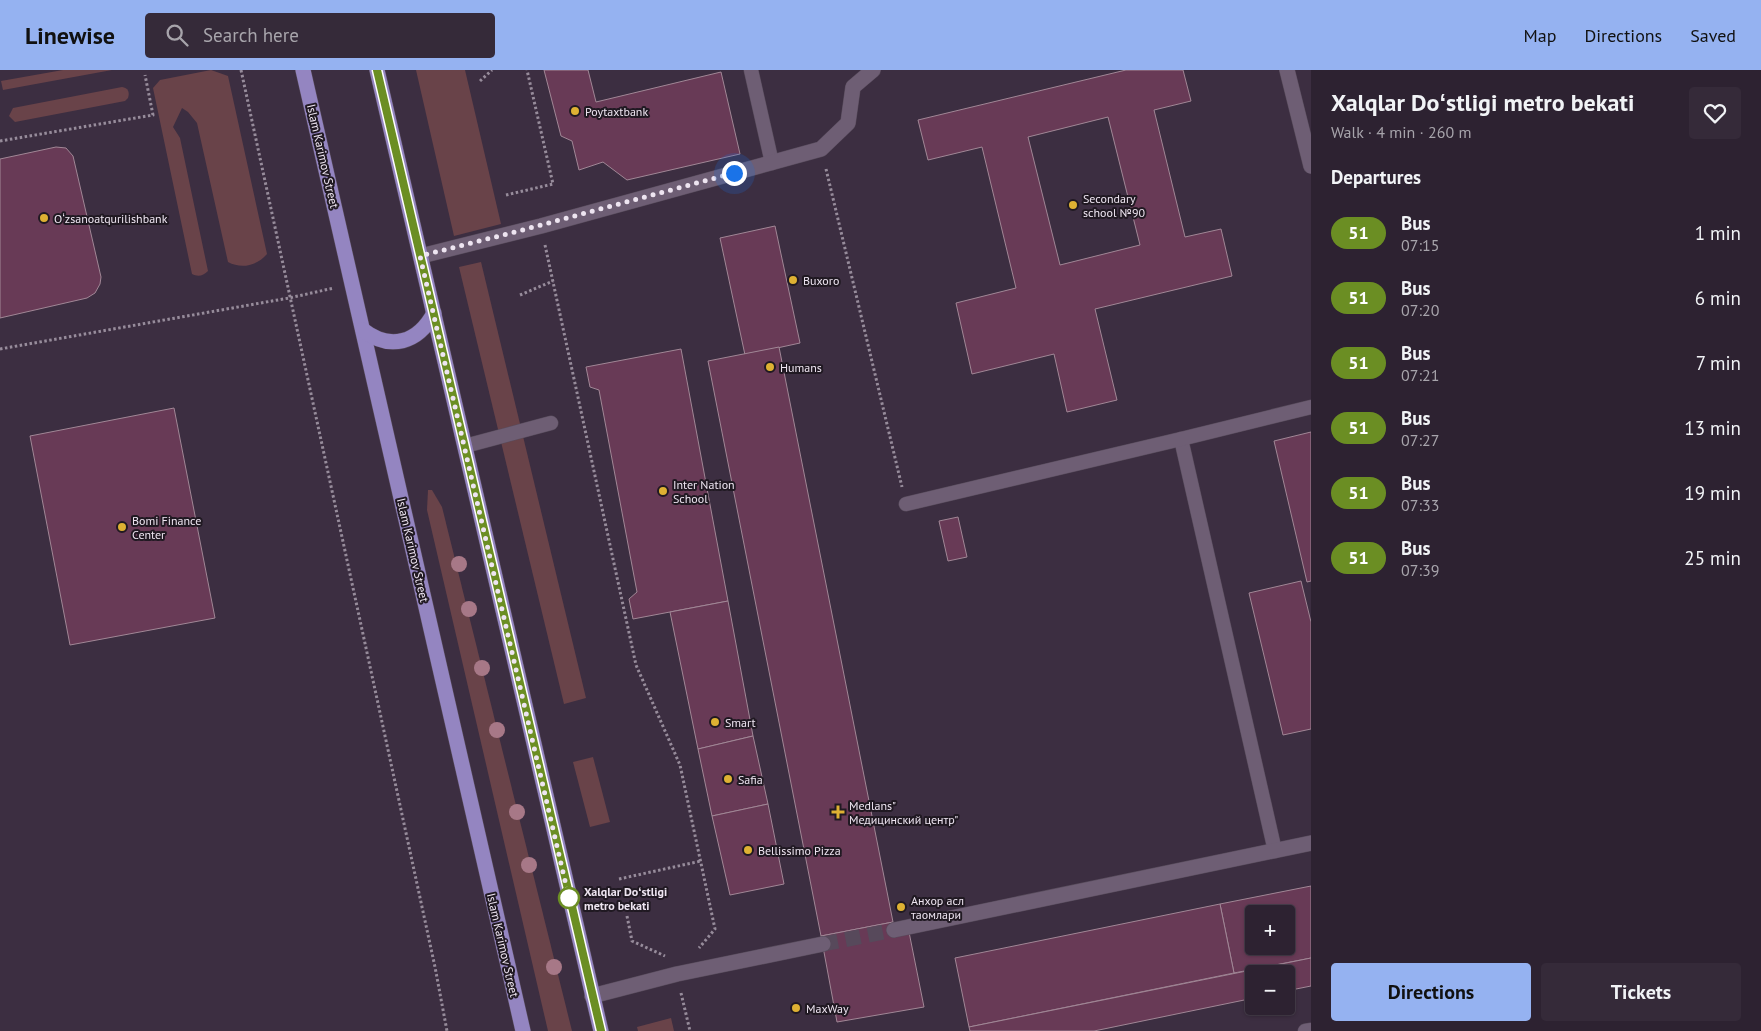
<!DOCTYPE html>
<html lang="en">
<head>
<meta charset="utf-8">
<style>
	body { margin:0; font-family:"PT Sans",sans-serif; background:#352a39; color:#f1f3f6; height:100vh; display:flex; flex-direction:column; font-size:19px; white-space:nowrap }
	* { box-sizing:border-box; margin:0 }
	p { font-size:16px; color:#a7a4ab }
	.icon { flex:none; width:28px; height:28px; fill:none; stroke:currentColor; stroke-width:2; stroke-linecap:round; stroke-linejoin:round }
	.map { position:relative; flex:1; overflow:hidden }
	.sheet { display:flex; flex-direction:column; background:#2d2231; width:450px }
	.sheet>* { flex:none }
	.badge { padding:0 10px; border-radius:16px; font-size:18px; line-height:32px }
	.buttons { position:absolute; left:1245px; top:835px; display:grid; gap:10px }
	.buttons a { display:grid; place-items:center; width:50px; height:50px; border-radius:5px; background:#2d2231; box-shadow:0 1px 4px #0004,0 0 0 1px #483f4d; font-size:25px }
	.you { position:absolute; width:25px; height:25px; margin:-12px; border:4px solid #fff; border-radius:50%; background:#1a73e8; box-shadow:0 0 0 8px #1a73e833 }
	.map>.badge { position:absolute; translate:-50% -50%; box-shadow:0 0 0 2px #fff }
	h2 { padding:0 20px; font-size:19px; line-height:45px }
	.round { display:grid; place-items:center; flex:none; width:52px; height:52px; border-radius:5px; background:#352a39 }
	.overview { display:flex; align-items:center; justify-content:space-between; height:85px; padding:0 20px }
	h1 { font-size:24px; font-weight:700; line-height:38px }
	.primary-button { display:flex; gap:10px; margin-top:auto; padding:10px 20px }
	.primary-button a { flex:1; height:58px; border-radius:5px; background:#95b2f1; color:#111; font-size:20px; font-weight:700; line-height:58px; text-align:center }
	.primary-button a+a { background:#352a39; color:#f1f3f6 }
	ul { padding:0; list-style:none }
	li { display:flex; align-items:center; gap:15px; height:65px; padding:0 20px }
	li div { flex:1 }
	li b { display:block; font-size:19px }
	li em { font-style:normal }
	li .badge { min-width:55px; font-weight:700; text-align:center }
	header { display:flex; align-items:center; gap:30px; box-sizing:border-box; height:70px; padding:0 25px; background:#95b2f1; color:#111 }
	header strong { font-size:24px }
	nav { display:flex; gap:28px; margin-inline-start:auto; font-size:18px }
	.search { width:350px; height:45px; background:#352a39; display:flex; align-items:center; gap:12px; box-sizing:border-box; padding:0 18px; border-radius:5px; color:#a7a4ab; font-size:19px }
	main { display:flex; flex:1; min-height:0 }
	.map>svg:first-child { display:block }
	.green { fill:#694349 }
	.building { fill:#683a56; stroke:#a18796; fill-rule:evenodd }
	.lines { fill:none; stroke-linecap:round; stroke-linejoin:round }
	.street-tunnel { stroke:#57495b; stroke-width:15; stroke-dasharray:15 8; stroke-linecap:butt }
	.lane-casing { stroke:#584c5c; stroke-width:15 }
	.street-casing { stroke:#584c5c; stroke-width:16 }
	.primary-casing { stroke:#584c5c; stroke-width:16 }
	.path { stroke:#978c9b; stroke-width:3; stroke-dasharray:2.5 2.5; stroke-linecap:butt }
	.lane { stroke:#6e5e74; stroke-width:14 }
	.street { stroke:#6e5e74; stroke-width:15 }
	.primary { stroke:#9485c1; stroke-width:15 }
	.tree { fill:#a77887 }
	.line-casing { stroke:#fff; stroke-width:11 }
	.line { stroke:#6b8e23; stroke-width:8 }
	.walk { stroke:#eee5f1; stroke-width:5; stroke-dasharray:0 9 }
	.poi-dot { fill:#deb133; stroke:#201922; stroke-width:2 }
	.stop-dot { fill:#fff; stroke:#6b8e23; stroke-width:2.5 }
	.labels { text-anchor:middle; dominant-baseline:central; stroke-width:4; stroke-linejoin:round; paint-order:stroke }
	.poi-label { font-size:12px; fill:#eee5f1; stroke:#201922; text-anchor:start }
	.street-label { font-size:12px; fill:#eee5f1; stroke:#201922 }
	.stop-label { font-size:12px; font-weight:bold; fill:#eee5f1; stroke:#201922; text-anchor:start }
</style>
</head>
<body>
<header>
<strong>Linewise</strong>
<div class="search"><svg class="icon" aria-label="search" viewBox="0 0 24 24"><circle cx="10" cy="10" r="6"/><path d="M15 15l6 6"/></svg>Search here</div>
<nav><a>Map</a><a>Directions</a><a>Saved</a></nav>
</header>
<main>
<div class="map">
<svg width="1311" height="961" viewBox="0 0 1311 961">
	<rect width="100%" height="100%" fill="#3c2e41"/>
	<g class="green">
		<path d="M 63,0 L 112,0 L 3,20 L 1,11 Z"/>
		<path d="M 211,0 L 228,6 L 267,184 C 257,196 241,199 228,192 L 197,53 L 188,42 L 182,38 L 173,57 L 180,68 L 208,201 C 203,206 198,207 192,204 L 153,18 L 160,10 Z"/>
		<path d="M 416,0 L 465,0 L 501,154 L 454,166 Z"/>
		<path d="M 122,17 C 128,18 130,22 128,28 L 125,31 L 15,52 L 9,46 L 13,38 Z"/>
		<path d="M 481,192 L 586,628 L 564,634 L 459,197 Z"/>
		<path d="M 428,420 L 432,420 L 442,437 L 572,961 L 548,961 L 427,440 Z"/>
		<path d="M 593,687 L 610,752 L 590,757 L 573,692 Z"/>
		<path d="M 671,948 L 674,961 L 638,961 L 637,957 Z"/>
	</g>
	<g class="building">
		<path d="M 544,0 L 588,0 L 596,32 L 721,2 L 740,84 L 627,110 L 603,92 L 579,100 L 572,71 L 561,66 Z"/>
		<path d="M 1126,0 L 1183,0 L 1191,31 L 1154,40 L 1185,167 L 1221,159 L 1232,206 L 1095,239 L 1117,330 L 1067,342 L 1054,284 L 972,304 L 956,233 L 1016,218 L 982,77 L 928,90 L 918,50 ZM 1108,47 L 1140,175 L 1060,195 L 1028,67 Z"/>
		<path d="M 56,77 L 66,78 L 73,86 L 101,207 L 100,214 L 95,223 L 87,228 L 0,248 L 0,89 Z"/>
		<path d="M 775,156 L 800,273 L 745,285 L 720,168 Z"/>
		<path d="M 779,277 L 893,852 L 821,866 L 708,291 Z"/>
		<path d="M 681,279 L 728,531 L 633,549 L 629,529 L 637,522 L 599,320 L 590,317 L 586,297 Z"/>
		<path d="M 174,338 L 215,548 L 70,575 L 30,366 Z"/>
		<path d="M 1311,362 L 1311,511 L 1307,512 L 1274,371 Z"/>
		<path d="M 958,447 L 967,487 L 948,491 L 939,451 Z"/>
		<path d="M 1301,511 L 1311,552 L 1311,659 L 1283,665 L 1249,523 Z"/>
		<path d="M 728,531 L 753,666 L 698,679 L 670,542 Z"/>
		<path d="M 753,666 L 768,734 L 712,746 L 698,679 Z"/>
		<path d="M 768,734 L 784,814 L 730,825 L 712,746 Z"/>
		<path d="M 1311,816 L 1311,888 L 1234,903 L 1220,834 ZM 1254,844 L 1286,844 L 1286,876 L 1254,876 Z"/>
		<path d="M 1220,834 L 1234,903 L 969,957 L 955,888 Z"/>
		<path d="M 893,852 L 895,864 L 909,862 L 924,937 L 837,952 L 821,866 Z"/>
		<path d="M 1311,888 L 1311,916 L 1286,921 L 1286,904 L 1254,904 L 1254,928 L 1094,961 L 970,961 L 969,957 Z"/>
	</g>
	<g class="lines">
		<path class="street-tunnel" d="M 823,874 L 894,860"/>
		<g class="lane-casing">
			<g id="lane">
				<path d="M 751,0 L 772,93"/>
				<path d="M 1181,369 L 1275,781"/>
				<path d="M 465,376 L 551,353"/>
				<path d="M 906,434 L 1181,369 L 1311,337"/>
				<path d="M 1305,961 L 1311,960"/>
			</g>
		</g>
		<g class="street-casing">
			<g id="street">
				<path d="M 1287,0 L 1311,96"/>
				<path d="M 421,186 L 541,156 L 821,79 L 848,53 L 853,17 L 873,0"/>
				<path d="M 894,860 L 1311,773"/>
				<path d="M 592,926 L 677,904 L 823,874"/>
			</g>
		</g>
		<g class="primary-casing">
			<g id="primary">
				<path d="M 303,0 L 523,961"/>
				<path d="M 377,0 L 601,961"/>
				<path d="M 363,260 C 390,281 418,273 434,243"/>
			</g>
		</g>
		<g class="path">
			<path d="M 241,0 L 435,897 L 447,961"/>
			<path d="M 480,11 L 492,0"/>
			<path d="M 0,71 L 153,45 L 145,5"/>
			<path d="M 826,99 L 902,417"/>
			<path d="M 506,125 L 553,114 L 527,0"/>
			<path d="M 545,175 L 636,595 L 680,695 L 715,859 L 699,878"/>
			<path d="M 520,225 L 553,211"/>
			<path d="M 0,279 L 289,228 L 334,218"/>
			<path d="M 619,809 L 701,791"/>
			<path d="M 627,846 L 632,871 L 665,886"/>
			<path d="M 681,923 L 690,961"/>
		</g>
		<use href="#lane" class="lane"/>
		<use href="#street" class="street"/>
		<use href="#primary" class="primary"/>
	</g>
	<g class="tree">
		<circle cx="459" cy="494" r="8"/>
		<circle cx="469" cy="539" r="8"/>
		<circle cx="482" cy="598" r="8"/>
		<circle cx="497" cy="660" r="8"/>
		<circle cx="517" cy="742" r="8"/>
		<circle cx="529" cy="795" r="8"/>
		<circle cx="554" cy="897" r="8"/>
	</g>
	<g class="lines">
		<g class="line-casing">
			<path id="line" d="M 377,0 L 601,961"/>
		</g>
		<use href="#line" class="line"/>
		<path class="walk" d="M 569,828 L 420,186 L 515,162 L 734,103"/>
	</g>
	<g class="poi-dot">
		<circle cx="575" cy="41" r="5"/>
		<circle cx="1073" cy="135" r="5"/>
		<circle cx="44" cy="148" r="5"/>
		<circle cx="793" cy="210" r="5"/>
		<circle cx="770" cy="297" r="5"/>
		<circle cx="663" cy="421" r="5"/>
		<circle cx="122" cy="457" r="5"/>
		<circle cx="715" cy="652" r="5"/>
		<circle cx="728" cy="709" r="5"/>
		<path d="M835.5 734.5h5v5h5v5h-5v5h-5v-5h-5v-5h5z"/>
		<circle cx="748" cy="780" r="5"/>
		<circle cx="901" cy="837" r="5"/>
		<circle cx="796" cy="938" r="5"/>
	</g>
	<circle class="stop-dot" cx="569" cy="828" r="10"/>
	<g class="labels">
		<g class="poi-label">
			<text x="585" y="41">Poytaxtbank</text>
			<text x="1083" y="128">Secondary<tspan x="1083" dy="14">school №90</tspan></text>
			<text x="54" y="148">Oʻzsanoatqurilishbank</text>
			<text x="803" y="210">Buxoro</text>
			<text x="780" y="297">Humans</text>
			<text x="673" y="414">Inter Nation<tspan x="673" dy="14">School</tspan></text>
			<text x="132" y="450">Bomi Finance<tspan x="132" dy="14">Center</tspan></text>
			<text x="725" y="652">Smart</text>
			<text x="738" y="709">Safia</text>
			<text x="849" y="735">Medlans"<tspan x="849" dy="14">Медицинский центр"</tspan></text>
			<text x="758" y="780">Bellissimo Pizza</text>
			<text x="911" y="830">Анхор асл<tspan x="911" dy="14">таомлари</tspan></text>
			<text x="806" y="938">MaxWay</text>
		</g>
		<g class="street-label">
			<text transform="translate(323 86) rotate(77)">Islam Karimov Street</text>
			<text transform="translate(413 480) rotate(77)">Islam Karimov Street</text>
			<text transform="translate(503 875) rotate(77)">Islam Karimov Street</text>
		</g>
		<g class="stop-label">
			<text x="584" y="821">Xalqlar Doʻstligi<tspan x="584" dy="14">metro bekati</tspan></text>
		</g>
	</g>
</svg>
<div class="buttons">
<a>+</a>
<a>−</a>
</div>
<div class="you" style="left:734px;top:103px"></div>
</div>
<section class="sheet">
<div class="overview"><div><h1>Xalqlar Doʻstligi metro bekati</h1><p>Walk · 4 min · 260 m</p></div><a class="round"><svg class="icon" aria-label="heart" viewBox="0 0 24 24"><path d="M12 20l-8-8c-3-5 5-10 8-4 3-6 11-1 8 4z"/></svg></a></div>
<h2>Departures</h2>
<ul>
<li><span class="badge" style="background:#6b8e23;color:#fff">51</span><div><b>Bus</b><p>07:15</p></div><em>1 min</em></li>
<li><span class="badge" style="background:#6b8e23;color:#fff">51</span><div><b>Bus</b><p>07:20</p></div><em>6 min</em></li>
<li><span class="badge" style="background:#6b8e23;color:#fff">51</span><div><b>Bus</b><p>07:21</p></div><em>7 min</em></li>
<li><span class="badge" style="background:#6b8e23;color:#fff">51</span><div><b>Bus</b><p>07:27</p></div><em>13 min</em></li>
<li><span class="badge" style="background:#6b8e23;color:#fff">51</span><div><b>Bus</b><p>07:33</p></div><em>19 min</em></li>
<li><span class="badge" style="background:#6b8e23;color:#fff">51</span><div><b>Bus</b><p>07:39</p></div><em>25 min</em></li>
</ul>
<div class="primary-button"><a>Directions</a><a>Tickets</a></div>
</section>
</main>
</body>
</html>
